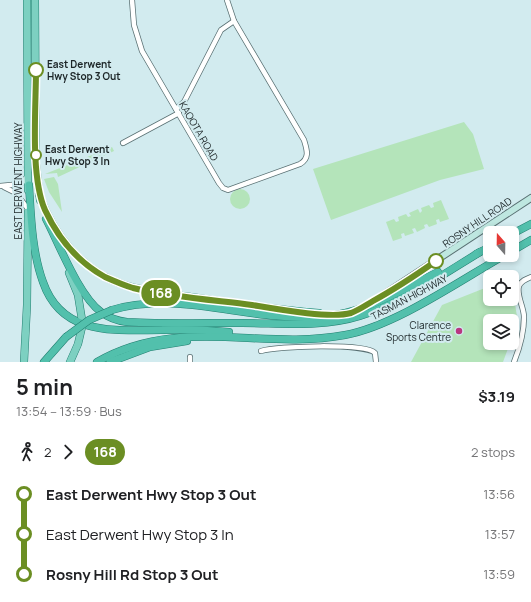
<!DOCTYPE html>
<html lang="en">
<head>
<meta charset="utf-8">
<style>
	body { margin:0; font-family:Manrope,sans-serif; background:#f6f6f6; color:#202124; height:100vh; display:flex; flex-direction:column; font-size:15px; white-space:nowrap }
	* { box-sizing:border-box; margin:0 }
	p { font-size:13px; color:#757577 }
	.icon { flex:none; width:22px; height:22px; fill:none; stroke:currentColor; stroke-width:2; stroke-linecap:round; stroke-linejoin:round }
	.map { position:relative; height:362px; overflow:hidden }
	.sheet { display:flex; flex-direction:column; background:#fff; flex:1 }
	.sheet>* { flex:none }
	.badge { padding:0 8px; border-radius:13px; font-size:14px; line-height:26px }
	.needle { width:26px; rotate:340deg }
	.fabs { position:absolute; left:483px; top:226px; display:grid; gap:8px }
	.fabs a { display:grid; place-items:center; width:36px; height:36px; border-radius:6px; background:#fff; box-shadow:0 2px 6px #0003; font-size:20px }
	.map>.badge { position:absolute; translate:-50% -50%; box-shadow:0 0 0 2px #fff }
	.legs { display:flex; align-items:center; gap:6px; height:44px; padding:0 16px; font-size:13px }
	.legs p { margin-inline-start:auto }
	.headline { display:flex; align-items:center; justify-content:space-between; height:68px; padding:0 16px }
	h1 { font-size:22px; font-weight:700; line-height:30px }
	ul { padding:0 16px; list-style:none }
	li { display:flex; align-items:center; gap:14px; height:40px; font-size:15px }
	li i { display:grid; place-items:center; width:6px; height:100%; margin:0 5px; background:currentColor }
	li i::after { content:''; width:10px; height:10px; margin:-5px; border:3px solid; border-radius:50%; background:#fff }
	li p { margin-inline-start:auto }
	li:first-child i { background:linear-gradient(#0000 50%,currentColor 0) }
	li:last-child i { background:linear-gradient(currentColor 50%,#0000 0) }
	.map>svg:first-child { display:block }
	.green { fill:#b4e4ba }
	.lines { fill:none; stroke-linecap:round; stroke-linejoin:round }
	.minor-casing { stroke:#597073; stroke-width:6 }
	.secondary-casing { stroke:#597073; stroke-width:8 }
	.primary-casing { stroke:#227f70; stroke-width:8 }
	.trunk-casing { stroke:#227f70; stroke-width:8 }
	.minor { stroke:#fff; stroke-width:4.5 }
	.secondary { stroke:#bee7e0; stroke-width:6 }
	.primary { stroke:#7dd0c1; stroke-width:7 }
	.trunk { stroke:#52c0ac; stroke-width:7 }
	.trunk-bridge-casing { stroke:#227f70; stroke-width:8; stroke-linecap:butt }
	.trunk-bridge { stroke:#52c0ac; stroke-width:7 }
	.line-1-casing { stroke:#fff; stroke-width:9 }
	.line-1 { stroke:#6b8e23; stroke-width:6 }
	.stop-1-dot { fill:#fff; stroke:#6b8e23; stroke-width:2 }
	.poi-dot { fill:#b93780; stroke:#d2ebef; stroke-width:1.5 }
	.labels { text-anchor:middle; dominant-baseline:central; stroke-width:4; stroke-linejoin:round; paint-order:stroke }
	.stop-label { font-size:10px; font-weight:bold; fill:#1c2527; stroke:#d2ebef; text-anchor:start }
	.street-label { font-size:10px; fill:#1c2527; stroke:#d2ebef }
	.poi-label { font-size:10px; fill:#1c2527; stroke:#d2ebef; text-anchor:end }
</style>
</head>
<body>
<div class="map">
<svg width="531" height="362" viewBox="0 0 531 362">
	<rect width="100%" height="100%" fill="#d2ebef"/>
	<g class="green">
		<path d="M 464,122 L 473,134 L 484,169 L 440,180 L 331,220 L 313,169 Z"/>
		<path d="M 112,147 L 114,151 L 58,177 L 57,173 L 45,174 Z"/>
		<path d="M 54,177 L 58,184 L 62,212 L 49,192 L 44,179 Z"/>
		<circle cx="240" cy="199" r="10"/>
		<path d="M 441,200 L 449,219 L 440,222 L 439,219 L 436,220 L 437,224 L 429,227 L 427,224 L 424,225 L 425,228 L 417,232 L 415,228 L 412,229 L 414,233 L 405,236 L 404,233 L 401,234 L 402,238 L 393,241 L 386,222 L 394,219 L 396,222 L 399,221 L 398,217 L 406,214 L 408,217 L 411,216 L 409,213 L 418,209 L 420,213 L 422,211 L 421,208 L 429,205 L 431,208 L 434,207 L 433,203 Z"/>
		<path d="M 490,286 L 490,299 L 512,299 L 512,287 L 513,291 L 518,323 L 512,339 L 512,321 L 490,321 L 490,343 L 510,343 L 503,362 L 411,362 L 442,305 Z"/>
	</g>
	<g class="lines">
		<g class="minor-casing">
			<g id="minor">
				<path d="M 132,0 L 134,25 L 142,51 L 219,183 L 223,188 L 228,190 L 300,164 C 310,158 307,150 304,140 L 234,21 L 227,0"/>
				<path d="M 176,109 L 184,102 L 221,30 L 234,21"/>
				<path d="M 123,143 L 179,113"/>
				<path d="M 0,186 L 21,184 L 27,177"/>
				<path d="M 4,187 L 16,193 L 28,209"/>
				<path d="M 261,351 C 277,346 365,343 375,353 L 376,362"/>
				<path d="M 190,357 L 190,362"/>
				<path d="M 514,362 C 520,347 524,332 524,317 C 524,307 516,295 519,286 C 521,281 526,279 531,277"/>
			</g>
		</g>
		<g class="secondary-casing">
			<path id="secondary" d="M 377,299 L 531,198"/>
		</g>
		<g class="primary-casing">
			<g id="primary">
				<path d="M 27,0 L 28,190"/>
				<path d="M 35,0 L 36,164 L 40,200"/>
				<path d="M 69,273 L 78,295 L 82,320"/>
				<path d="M 24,362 L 27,305 L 28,212"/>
				<path d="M 70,362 L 78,344 L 82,327"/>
			</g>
		</g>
		<g class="trunk-casing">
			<g id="trunk">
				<path d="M 29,185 C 31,217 32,252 43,282 C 62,337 115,330 162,330 C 184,329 206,330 229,332"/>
				<path d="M 39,194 C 53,234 82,272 125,285 C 151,293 178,295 205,299 C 243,305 281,310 319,313"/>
				<path d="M 46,219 C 59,244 79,296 101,312 C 109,318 118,321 127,322 C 165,324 204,323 242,323 C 281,323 322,328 360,316 C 402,303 442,275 480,252"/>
				<path d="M 512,234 L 531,224"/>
				<path d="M 512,251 L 531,240"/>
				<path d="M 476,254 L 490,247"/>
				<path d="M 112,310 C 179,290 252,322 320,317 C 364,314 399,291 438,272"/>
				<path d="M 44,362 L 66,337"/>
				<path d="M 97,362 C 179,315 260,351 345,335 C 395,326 459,281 505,255"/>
				<path d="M 110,362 L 150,347 L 187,341"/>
			</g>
		</g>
		<use href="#minor" class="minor"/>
		<use href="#secondary" class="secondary"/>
		<use href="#primary" class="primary"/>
		<use href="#trunk" class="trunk"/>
		<g class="trunk-bridge-casing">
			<path id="trunk-bridge" d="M 66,337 L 89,320 L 112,310"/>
		</g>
		<use href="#trunk-bridge" class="trunk-bridge"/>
	</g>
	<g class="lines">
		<g class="line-1-casing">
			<path id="line-1" d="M 36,70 C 36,108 30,176 45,210 C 58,238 78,262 105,277 C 114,281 123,285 133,288 C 172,297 213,300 252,305 C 276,309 330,319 351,313 C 359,310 366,305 373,301 C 395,289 416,275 436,261"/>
		</g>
		<use href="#line-1" class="line-1"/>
	</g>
	<g class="stop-1-dot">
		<circle cx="36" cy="70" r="7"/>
		<circle cx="36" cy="155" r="5"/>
		<circle cx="436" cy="261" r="7"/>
	</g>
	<circle class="poi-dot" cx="459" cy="331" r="4"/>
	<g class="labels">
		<g class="stop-label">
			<text x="47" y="64">East Derwent<tspan x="47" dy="12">Hwy Stop 3 Out</tspan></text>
			<text x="45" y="149">East Derwent<tspan x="45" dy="12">Hwy Stop 3 In</tspan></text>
		</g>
		<g class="street-label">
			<text transform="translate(199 131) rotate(60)">KAOOTA ROAD</text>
			<text transform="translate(18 181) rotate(-90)">EAST DERWENT HIGHWAY</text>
			<text transform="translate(477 222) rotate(-34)">ROSNY HILL ROAD</text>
			<text transform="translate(409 297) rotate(-28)">TASMAN HIGHWAY</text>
		</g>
		<g class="poi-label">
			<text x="451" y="325">Clarence<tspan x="451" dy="12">Sports Centre</tspan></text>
		</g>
	</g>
</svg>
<div class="fabs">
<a><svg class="needle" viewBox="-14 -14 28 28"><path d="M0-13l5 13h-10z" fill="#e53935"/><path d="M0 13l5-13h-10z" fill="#757577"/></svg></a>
<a><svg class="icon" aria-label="locate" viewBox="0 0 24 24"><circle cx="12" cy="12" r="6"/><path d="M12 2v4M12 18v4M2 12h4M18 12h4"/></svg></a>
<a><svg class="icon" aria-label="layers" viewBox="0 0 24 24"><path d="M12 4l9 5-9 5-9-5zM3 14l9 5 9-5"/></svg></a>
</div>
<b class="badge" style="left:161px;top:293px;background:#6b8e23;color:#fff">168</b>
</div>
<section class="sheet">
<div class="headline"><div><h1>5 min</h1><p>13:54 – 13:59 · Bus</p></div><b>$3.19</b></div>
<div class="legs"><svg class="icon" aria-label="walk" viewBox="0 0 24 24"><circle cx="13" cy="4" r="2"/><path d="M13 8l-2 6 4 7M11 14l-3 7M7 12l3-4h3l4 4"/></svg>2<svg class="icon" aria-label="forward" viewBox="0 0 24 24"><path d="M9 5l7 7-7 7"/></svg><b class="badge" style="background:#6b8e23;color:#fff">168</b><p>2 stops</p></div>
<ul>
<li><i style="color:#6b8e23"></i><b>East Derwent Hwy Stop 3 Out</b><p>13:56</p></li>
<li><i style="color:#6b8e23"></i><span>East Derwent Hwy Stop 3 In</span><p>13:57</p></li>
<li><i style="color:#6b8e23"></i><b>Rosny Hill Rd Stop 3 Out</b><p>13:59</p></li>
</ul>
</section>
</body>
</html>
